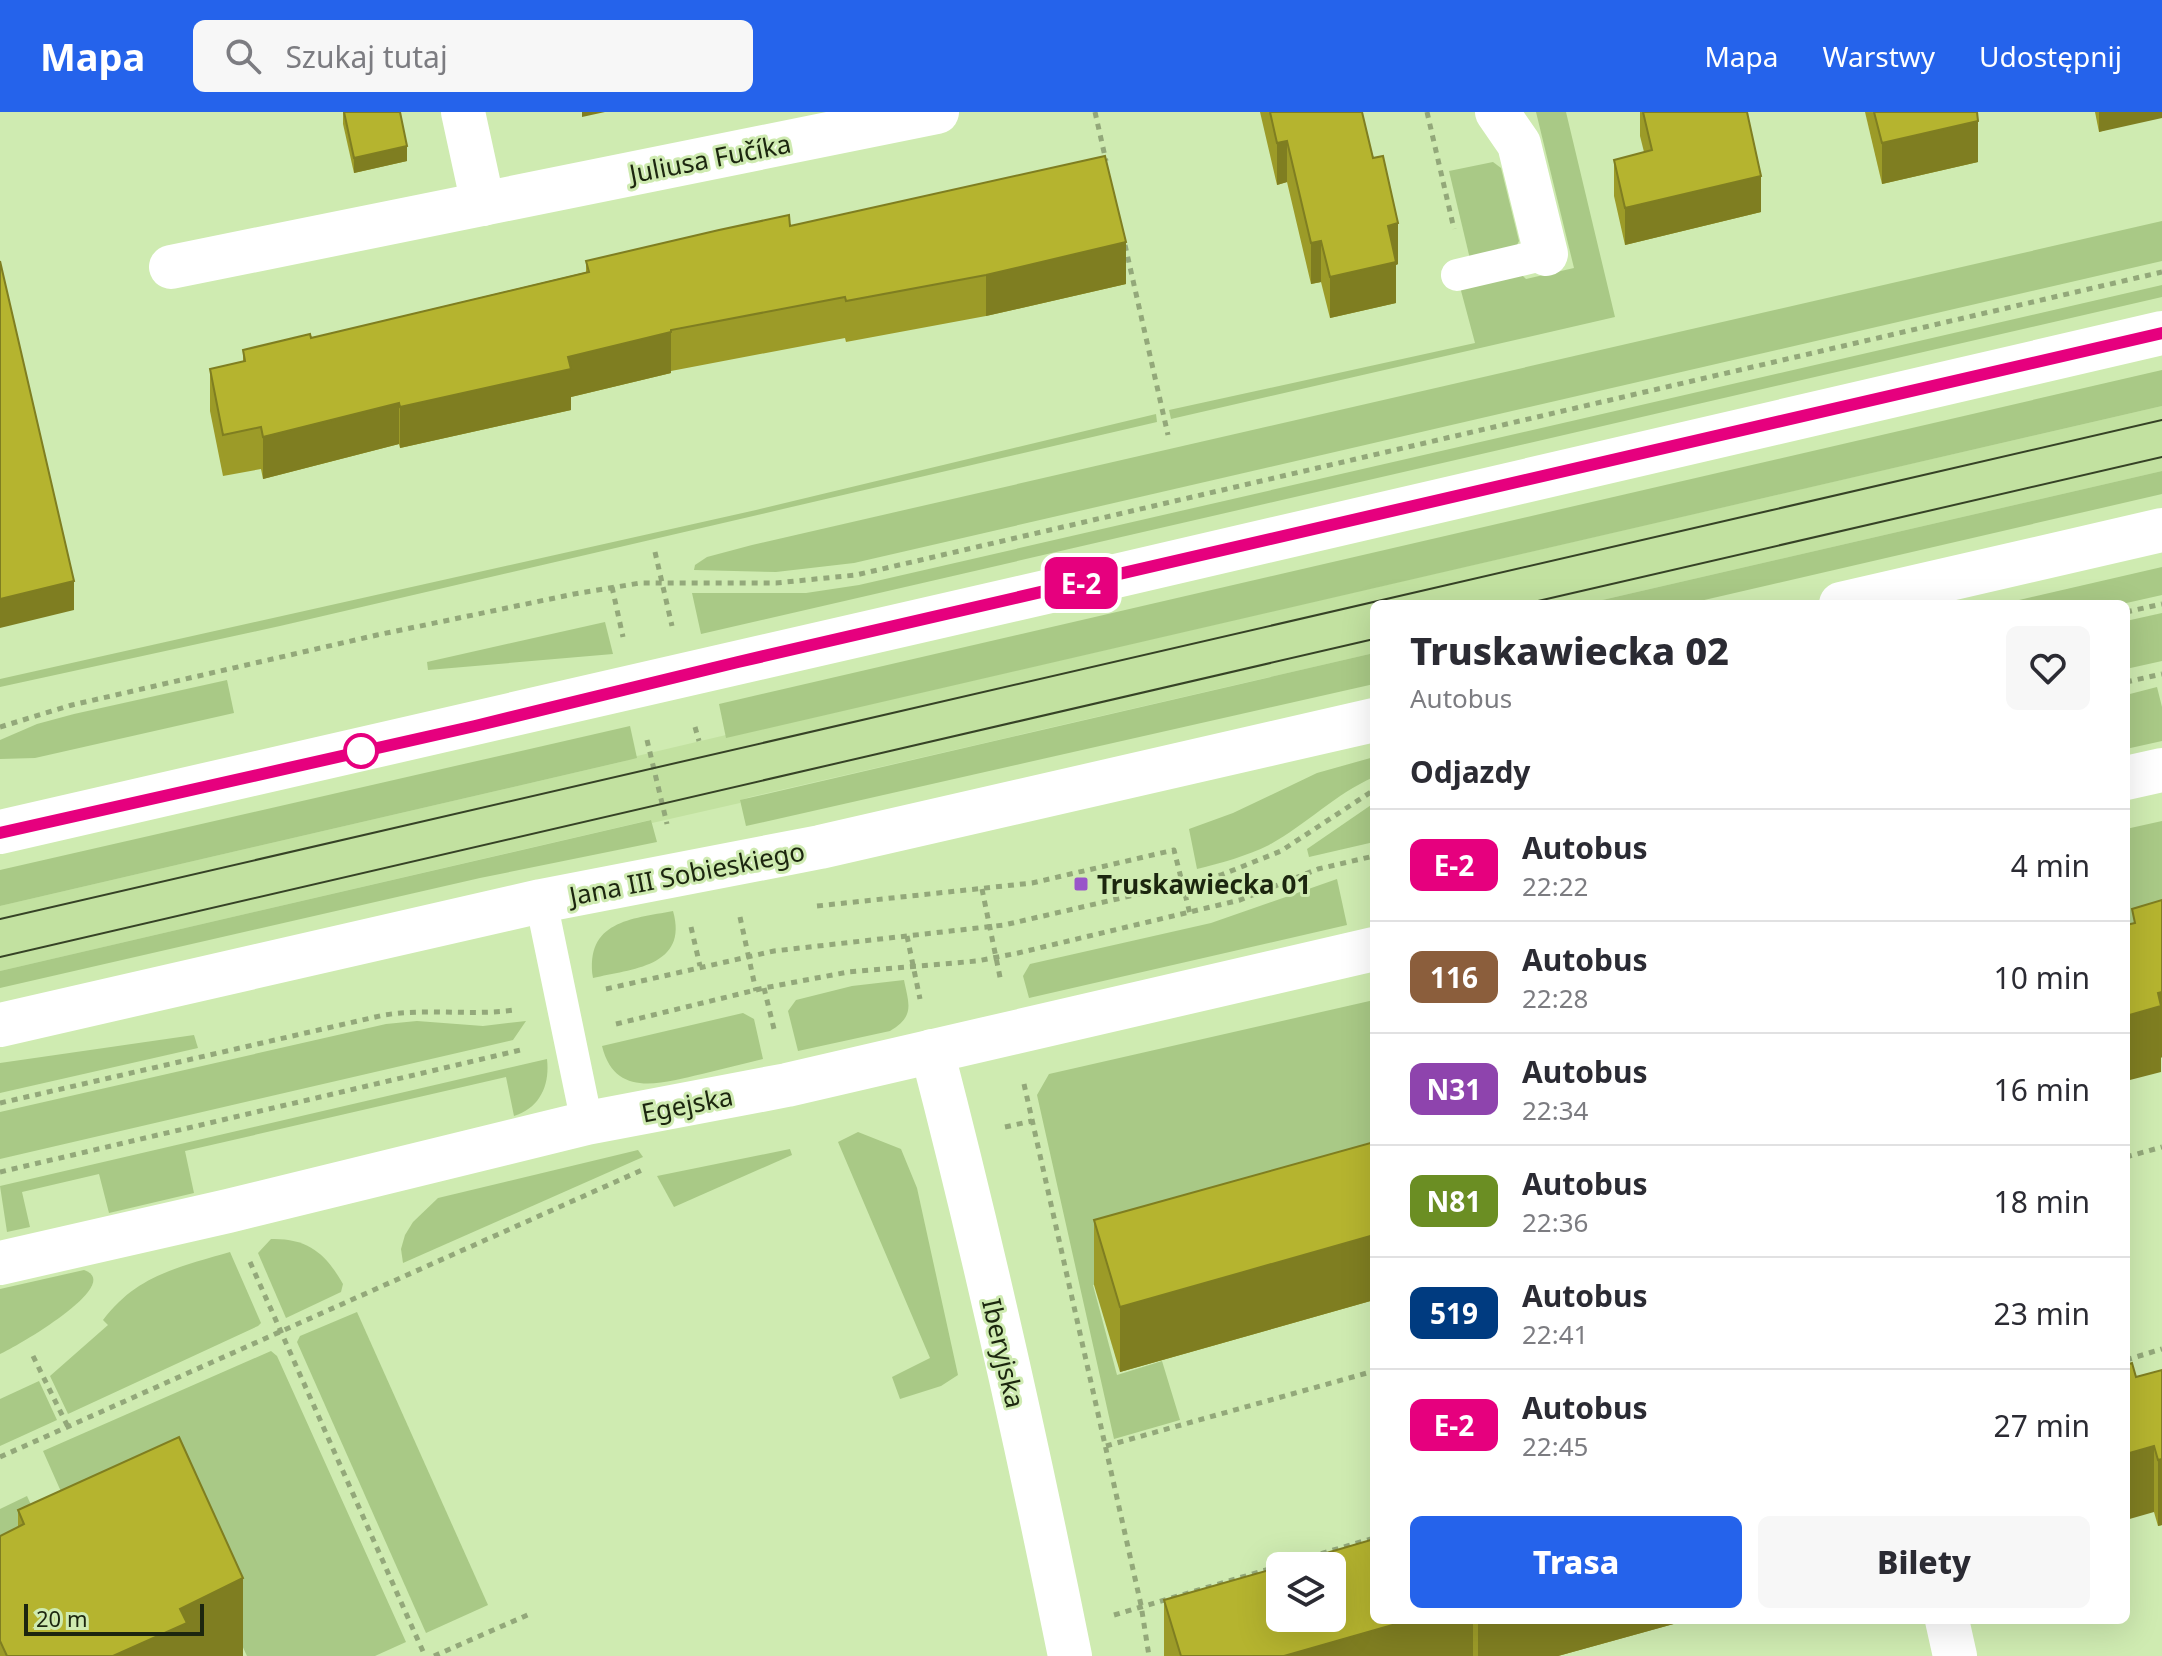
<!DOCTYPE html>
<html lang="pl">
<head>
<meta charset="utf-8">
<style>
	body { margin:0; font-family:"Noto Sans",sans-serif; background:#f7f7f7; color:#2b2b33; height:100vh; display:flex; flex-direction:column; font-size:30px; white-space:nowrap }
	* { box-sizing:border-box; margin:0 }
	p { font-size:26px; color:#7c7c81 }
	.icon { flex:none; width:44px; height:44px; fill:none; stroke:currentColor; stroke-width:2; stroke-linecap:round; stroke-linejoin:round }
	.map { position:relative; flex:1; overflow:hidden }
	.drawer { position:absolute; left:1370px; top:488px; width:760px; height:1024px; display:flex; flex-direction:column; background:#fff; border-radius:12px; box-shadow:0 8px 32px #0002 }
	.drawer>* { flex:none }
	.badge { padding:0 16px; border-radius:12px; font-size:28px; line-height:52px }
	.controls { position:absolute; left:1266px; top:1440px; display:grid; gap:16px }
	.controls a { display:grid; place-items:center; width:80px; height:80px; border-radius:12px; background:#fff; box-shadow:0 8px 32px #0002; font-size:40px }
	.scale { position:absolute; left:24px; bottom:20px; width:180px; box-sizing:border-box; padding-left:8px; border:4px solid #1c260f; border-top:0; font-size:22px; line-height:28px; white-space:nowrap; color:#1c260f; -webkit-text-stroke:6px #cfebb1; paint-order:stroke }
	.map>.badge { position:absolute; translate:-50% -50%; box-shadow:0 0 0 4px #fff }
	h2 { padding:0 40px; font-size:30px; line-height:72px }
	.round { display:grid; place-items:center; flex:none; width:84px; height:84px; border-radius:12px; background:#f7f7f7 }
	.summary { display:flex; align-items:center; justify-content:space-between; height:136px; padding:0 40px }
	h1 { font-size:38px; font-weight:800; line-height:60px }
	.primary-button { display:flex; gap:16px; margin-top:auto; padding:16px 40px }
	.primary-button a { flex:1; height:92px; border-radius:12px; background:#2563eb; color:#fff; font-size:32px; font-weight:800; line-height:92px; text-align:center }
	.primary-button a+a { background:#f7f7f7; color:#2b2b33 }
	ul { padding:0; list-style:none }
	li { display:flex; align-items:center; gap:24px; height:112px; padding:0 40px; border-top:2px solid #e1e1e2 }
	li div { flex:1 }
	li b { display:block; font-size:30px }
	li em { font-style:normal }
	li .badge { min-width:88px; font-weight:700; text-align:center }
	header { display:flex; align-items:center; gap:48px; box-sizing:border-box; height:112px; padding:0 40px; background:#2563eb; color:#fff }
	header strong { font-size:38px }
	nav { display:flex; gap:44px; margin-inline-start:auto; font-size:28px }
	.search { width:560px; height:72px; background:#f7f7f7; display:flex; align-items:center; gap:20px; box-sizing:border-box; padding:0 28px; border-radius:12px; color:#7c7c81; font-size:30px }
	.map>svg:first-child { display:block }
	.built { fill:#c2e1a0 }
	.green { fill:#a9c986 }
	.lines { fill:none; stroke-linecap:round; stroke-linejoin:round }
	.path { stroke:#93a87a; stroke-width:5; stroke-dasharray:6 6; stroke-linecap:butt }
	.lane { stroke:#fff; stroke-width:32 }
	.street { stroke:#fff; stroke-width:44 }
	.secondary { stroke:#fff; stroke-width:44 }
	.tram { stroke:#364226; stroke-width:2 }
	.wall { fill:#9c9b28 }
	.shaded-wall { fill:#7f7e21 }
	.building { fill:#b5b42f; stroke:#7f7e21; stroke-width:2 }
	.line-casing { stroke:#fff; stroke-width:18 }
	.line { stroke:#e6007e; stroke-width:12 }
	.stop-dot { fill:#fff; stroke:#e6007e; stroke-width:4 }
	.poi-dot { fill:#9955c9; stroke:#cfebb1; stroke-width:3 }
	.labels { text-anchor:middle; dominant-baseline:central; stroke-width:6; stroke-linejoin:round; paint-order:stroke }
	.street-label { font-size:26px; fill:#1c260f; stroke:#cfebb1 }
	.poi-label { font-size:26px; font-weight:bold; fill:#1c260f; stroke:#cfebb1; text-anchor:start }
</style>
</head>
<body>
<header>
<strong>Mapa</strong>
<div class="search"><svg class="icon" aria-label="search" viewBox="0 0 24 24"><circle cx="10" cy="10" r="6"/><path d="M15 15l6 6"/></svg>Szukaj tutaj</div>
<nav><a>Mapa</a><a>Warstwy</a><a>Udostępnij</a></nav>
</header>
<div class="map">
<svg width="2162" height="1544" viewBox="0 0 2162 1544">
	<rect width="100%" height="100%" fill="#cfebb1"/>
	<path class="built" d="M 2162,294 L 2162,359 L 1585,492 L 1374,492 L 1374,541 L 750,685 L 741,688 L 740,691 L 652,711 L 650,708 L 0,859 L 0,794 L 625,649 L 637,644 L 726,623 L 726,625 L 736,623 Z"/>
	<g class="green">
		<path d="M 1536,0 L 1566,0 L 1615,205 L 1171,307 L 1169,298 L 1475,231 L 1460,175 L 1519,160 L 1526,167 L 1574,156 Z"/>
		<path d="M 1493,50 L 1501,56 L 1519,129 L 1515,137 L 1470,147 L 1449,59 Z"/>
		<path d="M 2162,109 L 2162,149 L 854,451 L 776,460 L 694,458 L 695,453 L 707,445 L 752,433 Z"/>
		<path d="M 2162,173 L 2162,185 L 701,522 L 692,481 L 806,481 L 859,473 Z"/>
		<path d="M 2162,258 L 2162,294 L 726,626 L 719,592 Z"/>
		<path d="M 1156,302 L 1157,310 L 280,514 L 0,575 L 0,567 L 756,398 Z"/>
		<path d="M 2162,359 L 2162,382 L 1687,492 L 1585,492 Z"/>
		<path d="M 2162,455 L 2162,483 L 2122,492 L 2002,492 Z"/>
		<path d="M 2162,501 L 2162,549 L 2126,557 L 2126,509 Z"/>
		<path d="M 605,510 L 613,542 L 428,558 L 427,550 Z"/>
		<path d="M 1374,541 L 1374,572 L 746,714 L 740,688 Z"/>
		<path d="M 227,568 L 234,601 L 35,646 L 0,647 L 0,628 L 37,612 L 74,602 Z"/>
		<path d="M 2157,575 L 2162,595 L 2162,629 L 2126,637 L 2126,583 Z"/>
		<path d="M 630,614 L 637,646 L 625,649 L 0,794 L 0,758 Z"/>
		<path d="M 1374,645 L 1374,665 C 1335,682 1306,713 1269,733 C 1247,744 1221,751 1197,757 L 1189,717 L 1233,701 L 1317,661 Z"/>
		<path d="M 1374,691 L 1374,730 L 1309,745 L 1307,737 Z"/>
		<path d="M 651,708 L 657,730 L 480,766 L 0,876 L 0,859 Z"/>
		<path d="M 2162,709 L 2162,847 L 2126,858 L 2126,717 Z"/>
		<path d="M 1337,767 L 1347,813 L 1029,886 L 1023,864 L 1030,852 L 1211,811 Z"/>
		<path d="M 673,799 C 689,855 631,857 593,866 C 585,809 631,807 673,799 Z"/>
		<path d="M 904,868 C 909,893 915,904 890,919 L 798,939 L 788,899 L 796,888 L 852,874 Z"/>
		<path d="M 1374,888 L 1374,1090 L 1151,1158 L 1093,1173 L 1117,1263 L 1162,1249 L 1180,1308 L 1114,1327 L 1037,983 L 1049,962 Z"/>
		<path d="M 743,901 L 754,907 L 763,947 C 743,952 722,957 702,962 C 662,971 615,987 602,934 Z"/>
		<path d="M 417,909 L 483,914 L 526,909 L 513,928 L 0,1047 L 0,1000 L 386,912 Z"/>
		<path d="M 194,923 L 198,936 L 0,981 L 0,951 Z"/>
		<path d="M 547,947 C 550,973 540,996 514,1004 L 506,965 L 185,1039 L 194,1081 L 109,1101 L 99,1062 L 22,1080 L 30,1115 L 7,1120 L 0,1074 Z"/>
		<path d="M 858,1020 L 901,1037 L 917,1076 L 958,1263 L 941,1274 L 900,1287 L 892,1265 L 930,1246 L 838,1030 Z"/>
		<path d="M 790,1037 L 792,1043 L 674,1095 L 657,1064 Z"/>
		<path d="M 638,1038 L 643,1045 L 403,1151 L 401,1137 L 405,1123 L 413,1110 L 438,1086 Z"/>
		<path d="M 271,1127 C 308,1126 326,1142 343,1172 L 341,1180 L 286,1206 L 258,1141 Z"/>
		<path d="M 230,1140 L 261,1211 L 258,1214 L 68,1302 L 50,1264 L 108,1213 L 103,1208 C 137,1163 179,1155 230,1140 Z"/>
		<path d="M 84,1158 C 126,1172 14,1236 0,1242 L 0,1177 Z"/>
		<path d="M 357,1200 L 488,1493 L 426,1521 L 297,1230 L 300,1224 Z"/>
		<path d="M 271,1239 L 277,1244 L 406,1530 L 375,1544 L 247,1544 L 181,1401 L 90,1445 L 43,1339 Z"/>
		<path d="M 39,1269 L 57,1308 L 0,1334 L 0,1287 Z"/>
		<path d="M 27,1384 L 46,1426 L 0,1438 L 0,1397 Z"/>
	</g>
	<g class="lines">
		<g class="path">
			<path d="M 1095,0 L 1106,49"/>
			<path d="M 1427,0 L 1454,117"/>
			<path d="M 1125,133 L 1168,323"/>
			<path d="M 655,440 L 672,514"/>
			<path d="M 612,475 L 623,525"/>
			<path d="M 2126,500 L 2162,492"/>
			<path d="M 2126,570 L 2162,562"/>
			<path d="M 0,615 L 72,593 L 377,523 L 574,482 L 640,471 L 776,471 L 856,463 L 2162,160"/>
			<path d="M 695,615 L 699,629"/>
			<path d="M 647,628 L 667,712"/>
			<path d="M 982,777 L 1001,870"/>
			<path d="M 817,794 L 1032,771 L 1174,738 L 1190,802"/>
			<path d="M 740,805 L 756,879"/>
			<path d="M 691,815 L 700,854"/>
			<path d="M 907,824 L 920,887"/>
			<path d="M 764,876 L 775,921"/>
			<path d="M 606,877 L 774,839 L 1004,813 L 1221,763 L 1281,739 L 1374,678"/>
			<path d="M 616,912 L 764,876 L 848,860 L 977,849 L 1018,841 L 1240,788 L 1318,757 L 1374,744"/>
			<path d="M 1024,972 L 1141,1493 L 1149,1544"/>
			<path d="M 0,991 L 384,903 C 428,896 471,904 514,898"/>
			<path d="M 1005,1015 L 1032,1009"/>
			<path d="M 2126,1045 L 2162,1035"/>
			<path d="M 0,1060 L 525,937"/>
			<path d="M 250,1150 L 425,1544"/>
			<path d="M 33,1244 L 68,1315"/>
			<path d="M 2126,1248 L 2162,1237"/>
			<path d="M 1106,1334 L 1374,1259"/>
			<path d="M 0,1345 L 642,1058"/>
			<path d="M 1114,1503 L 1374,1426"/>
			<path d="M 434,1544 L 532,1501"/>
		</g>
		<g class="lane">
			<path d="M 1457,163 L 1546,142"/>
			<path d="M 541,789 L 587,1011"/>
		</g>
		<g class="street">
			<path d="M 463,0 L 483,92"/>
			<path d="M 1497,0 L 1519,32 L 1546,142"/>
			<path d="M 171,155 L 937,0"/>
			<path d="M 2126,666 L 2162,658"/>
			<path d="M 932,939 C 984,1139 1029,1341 1070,1544"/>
			<path d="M 0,1151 L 228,1099 L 587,1011 L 787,973 L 1374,837"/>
			<path d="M 1947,1508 L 1955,1544"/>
		</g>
		<g class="secondary">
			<path d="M 1841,492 L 2162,418"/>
			<path d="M 0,720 C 722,558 1441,387 2162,221"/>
			<path d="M 0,913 L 541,789 L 820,735 L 1374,608"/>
		</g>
		<g class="tram">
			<path d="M 1525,492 L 2162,345"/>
			<path d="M 0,807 L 2162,308"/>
			<path d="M 0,845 L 1374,527"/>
		</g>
	</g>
	<g class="wall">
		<path d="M 343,0 L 400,0 L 407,49 L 354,61 L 343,12 Z"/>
		<path d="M 1260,0 L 1362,0 L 1398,152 L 1396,153 L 1396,191 L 1330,206 L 1321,170 L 1311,172 L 1287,70 L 1277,73 Z"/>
		<path d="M 1640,0 L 1747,0 L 1761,100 L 1625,133 L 1614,84 L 1614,48 L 1644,40 L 1640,24 Z"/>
		<path d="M 1865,0 L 1977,0 L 1978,50 L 1882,72 Z"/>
		<path d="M 2095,0 L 2162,0 L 2099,20 Z"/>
		<path d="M 790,114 L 1126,172 L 986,204 L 846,230 L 845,226 L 671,259 L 671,261 L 571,285 L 571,298 L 400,336 L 399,332 L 263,367 L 261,357 L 223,364 L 210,299 L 210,257 L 243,250 L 243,238 L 311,226 L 586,160 L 586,149 Z"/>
		<path d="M 1374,1030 L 1374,1188 L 1120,1260 L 1094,1173 L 1094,1108 Z"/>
		<path d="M 2162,1258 L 2162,1413 L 2158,1414 L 2154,1400 L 2136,1265 Z"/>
		<path d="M 18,1398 L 243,1544 L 0,1544 L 0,1424 L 18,1415 Z"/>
		<path d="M 1164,1488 L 1374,1508 L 1688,1508 L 1558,1544 L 1164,1544 Z"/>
	</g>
	<g class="shaded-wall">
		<path d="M 582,0 L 605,0 L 582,5 Z"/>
		<path d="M 2099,0 L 2162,0 L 2162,6 L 2099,20 Z"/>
		<path d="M 1978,9 L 1978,50 L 1882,72 L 1882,31 Z"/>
		<path d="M 1287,29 L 1287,70 L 1277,73 L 1277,31 Z"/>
		<path d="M 407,34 L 407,49 L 354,61 L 354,46 Z"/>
		<path d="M 1761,64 L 1761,100 L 1625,133 L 1625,96 Z"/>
		<path d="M 1398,111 L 1398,152 L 1396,153 L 1396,191 L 1330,206 L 1330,165 L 1388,114 Z"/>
		<path d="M 1321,129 L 1321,170 L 1311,172 L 1311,131 Z"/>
		<path d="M 1126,130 L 1126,172 L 986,204 L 986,163 Z"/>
		<path d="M 671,220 L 671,261 L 571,285 L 571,298 L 400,336 L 400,295 L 568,245 Z"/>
		<path d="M 399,291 L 399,332 L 263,367 L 263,325 Z"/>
		<path d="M 74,469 L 74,498 L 0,516 L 0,487 Z"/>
		<path d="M 2162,880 L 2162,945 L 2161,946 L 2161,960 L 2126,969 L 2126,904 L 2158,881 Z"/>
		<path d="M 1374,1123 L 1374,1188 L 1120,1260 L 1120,1195 Z"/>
		<path d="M 2154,1334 L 2154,1400 L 2126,1408 L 2126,1342 Z"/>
		<path d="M 2162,1347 L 2162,1413 L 2158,1414 L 2158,1348 Z"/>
		<path d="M 243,1466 L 243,1544 L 113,1544 L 180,1497 Z"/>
		<path d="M 1410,1508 L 1473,1508 L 1473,1544 L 1284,1544 Z"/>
		<path d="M 1478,1508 L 1688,1508 L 1558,1544 L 1478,1544 Z"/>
	</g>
	<g class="building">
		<path d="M 344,0 L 400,0 L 407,34 L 354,46 Z"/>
		<path d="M 1270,0 L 1362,0 L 1373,46 L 1383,44 L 1398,111 L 1388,114 L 1396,150 L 1330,165 L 1321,129 L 1311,131 L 1287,29 L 1277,31 Z"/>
		<path d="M 1643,0 L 1747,0 L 1761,64 L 1625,96 L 1614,48 L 1652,38 Z"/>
		<path d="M 1874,0 L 1977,0 L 1978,9 L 1882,31 Z"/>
		<path d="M 1105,44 L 1126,130 L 986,163 L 846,189 L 845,185 L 671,218 L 671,220 L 568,245 L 571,257 L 400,295 L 399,291 L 263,325 L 261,315 L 223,323 L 210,257 L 245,249 L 243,238 L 310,222 L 311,226 L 589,160 L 586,149 L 719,118 L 789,103 L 790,114 Z"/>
		<path d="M 0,149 L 74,469 L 0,487 Z"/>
		<path d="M 2162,788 L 2162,880 L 2158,881 L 2161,894 L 2126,904 L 2126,813 L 2135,811 L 2132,797 Z"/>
		<path d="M 1374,1030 L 1374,1123 L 1120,1195 L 1094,1108 Z"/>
		<path d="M 2132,1251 L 2136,1265 L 2162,1258 L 2162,1347 L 2158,1348 L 2154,1334 L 2126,1342 L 2126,1253 Z"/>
		<path d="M 179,1325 L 243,1466 L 180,1497 L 187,1511 L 113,1544 L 7,1544 L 0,1529 L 0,1424 L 24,1412 L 18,1398 Z"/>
		<path d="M 1374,1427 L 1374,1508 L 1410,1508 L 1284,1544 L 1181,1544 L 1164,1488 L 1280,1455 L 1280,1506 L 1332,1506 L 1332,1454 L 1282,1454 Z"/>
	</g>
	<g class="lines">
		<g class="line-casing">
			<path id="line" d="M 0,721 L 475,614 L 738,550 L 2162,221"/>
		</g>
		<use href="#line" class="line"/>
	</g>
	<circle class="stop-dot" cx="361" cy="639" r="16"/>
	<rect class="poi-dot" x="1073" y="764" width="16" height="16" rx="4"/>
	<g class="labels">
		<g class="street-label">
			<text transform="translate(710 46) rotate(-11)">Juliusa Fučíka</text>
			<text transform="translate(687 761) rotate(-11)">Jana III Sobieskiego</text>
			<text transform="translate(687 992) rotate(-11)">Egejska</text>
			<text transform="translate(1004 1241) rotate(77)">Iberyjska</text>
		</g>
		<g class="poi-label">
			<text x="1097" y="772">Truskawiecka 01</text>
		</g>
	</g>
</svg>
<div class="controls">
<a><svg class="icon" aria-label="layers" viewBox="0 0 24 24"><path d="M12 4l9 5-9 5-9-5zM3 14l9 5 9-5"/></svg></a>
</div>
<div class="scale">20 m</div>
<b class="badge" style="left:1081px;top:471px;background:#e6007e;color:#fff">E-2</b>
<section class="drawer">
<div class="summary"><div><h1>Truskawiecka 02</h1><p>Autobus</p></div><a class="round"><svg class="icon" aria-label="heart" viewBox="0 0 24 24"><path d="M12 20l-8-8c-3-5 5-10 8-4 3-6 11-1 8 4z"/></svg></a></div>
<h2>Odjazdy</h2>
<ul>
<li><span class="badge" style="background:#e6007e;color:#fff">E-2</span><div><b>Autobus</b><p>22:22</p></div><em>4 min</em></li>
<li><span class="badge" style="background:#8b5e3c;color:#fff">116</span><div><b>Autobus</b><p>22:28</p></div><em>10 min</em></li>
<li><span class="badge" style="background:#8e44ad;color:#fff">N31</span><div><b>Autobus</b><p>22:34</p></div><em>16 min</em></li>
<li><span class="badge" style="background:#6b8e23;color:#fff">N81</span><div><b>Autobus</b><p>22:36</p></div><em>18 min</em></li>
<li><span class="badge" style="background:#003b80;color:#fff">519</span><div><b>Autobus</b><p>22:41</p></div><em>23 min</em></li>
<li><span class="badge" style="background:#e6007e;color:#fff">E-2</span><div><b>Autobus</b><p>22:45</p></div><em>27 min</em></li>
</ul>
<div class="primary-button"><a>Trasa</a><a>Bilety</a></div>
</section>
</div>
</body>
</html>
